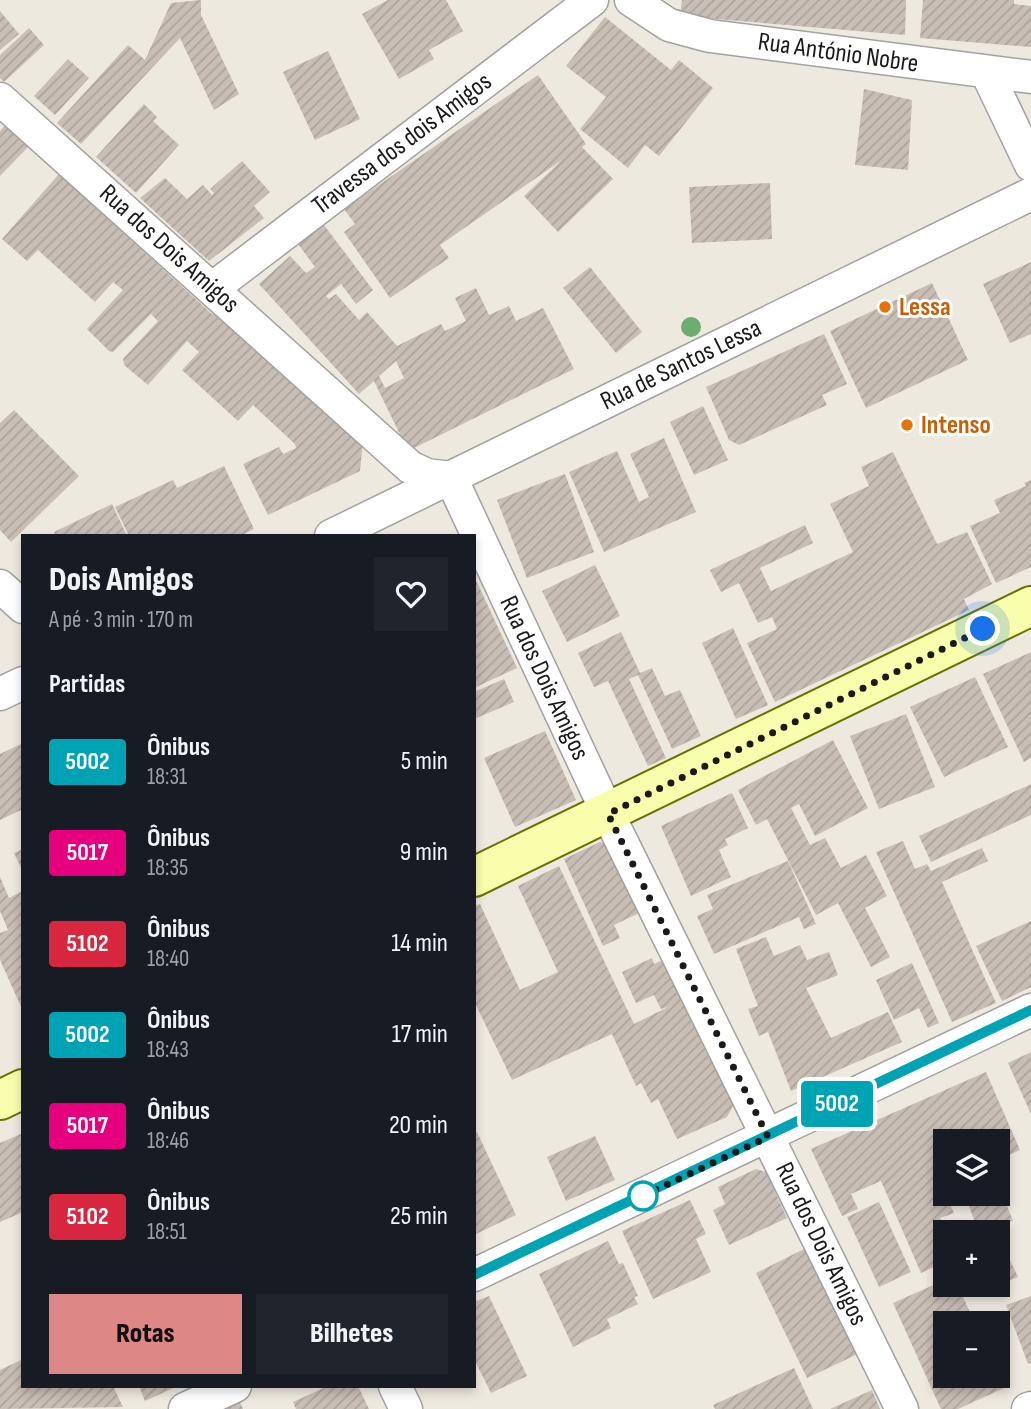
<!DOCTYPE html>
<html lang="pt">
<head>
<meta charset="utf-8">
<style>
	body { margin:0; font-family:"Sofia Sans Condensed",sans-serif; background:#20242c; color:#f1f3f6; height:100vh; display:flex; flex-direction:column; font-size:26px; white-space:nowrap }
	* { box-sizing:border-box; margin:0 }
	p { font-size:23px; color:#9ea1a6 }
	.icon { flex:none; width:38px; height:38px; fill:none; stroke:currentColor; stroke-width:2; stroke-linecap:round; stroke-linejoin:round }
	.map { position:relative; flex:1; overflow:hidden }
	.details { position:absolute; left:21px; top:534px; width:455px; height:854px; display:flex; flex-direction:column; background:#171b24; border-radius:0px; box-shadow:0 4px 10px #0003 }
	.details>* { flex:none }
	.badge { padding:0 14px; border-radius:5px; font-size:24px; line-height:46px }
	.controls { position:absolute; left:933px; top:1129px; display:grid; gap:14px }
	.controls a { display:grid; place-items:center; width:77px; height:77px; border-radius:0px; background:#171b24; box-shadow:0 4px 10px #0003; font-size:35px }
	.you { position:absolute; width:35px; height:35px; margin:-18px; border:5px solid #fff; border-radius:50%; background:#1a73e8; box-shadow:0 0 0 10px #1a73e833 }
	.map>.badge { position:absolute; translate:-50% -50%; box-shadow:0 0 0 4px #fff }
	h2 { padding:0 28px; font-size:26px; line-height:63px }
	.round { display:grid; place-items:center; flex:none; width:74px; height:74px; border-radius:0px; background:#20242c }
	.head { display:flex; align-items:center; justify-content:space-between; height:119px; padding:0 28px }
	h1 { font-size:33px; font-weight:800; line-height:52px }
	.primary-button { display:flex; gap:14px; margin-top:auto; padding:14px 28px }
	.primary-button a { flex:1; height:80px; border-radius:0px; background:#dd8787; color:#111; font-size:28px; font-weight:800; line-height:80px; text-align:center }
	.primary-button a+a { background:#20242c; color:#f1f3f6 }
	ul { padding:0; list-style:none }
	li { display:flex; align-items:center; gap:21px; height:91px; padding:0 28px }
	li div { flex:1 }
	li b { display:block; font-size:26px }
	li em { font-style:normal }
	li .badge { min-width:77px; font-weight:700; text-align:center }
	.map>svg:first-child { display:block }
	.building { fill:url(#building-hatch); fill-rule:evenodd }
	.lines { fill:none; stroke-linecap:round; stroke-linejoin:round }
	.street-casing { stroke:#a1a1a1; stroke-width:35 }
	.secondary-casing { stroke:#647300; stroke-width:42 }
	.street { stroke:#fff; stroke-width:32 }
	.secondary { stroke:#f8feab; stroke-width:38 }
	.tree { fill:#6cae6d }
	.line-casing { stroke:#fff; stroke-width:16 }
	.line { stroke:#00a3b4; stroke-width:10 }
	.walk { stroke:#1a1a1a; stroke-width:7; stroke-dasharray:0 12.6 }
	.food-dot { fill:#e8710a; stroke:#fff; stroke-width:2.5 }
	.stop-dot { fill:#fff; stroke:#00a3b4; stroke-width:3.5 }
	.labels { text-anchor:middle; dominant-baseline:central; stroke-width:6; stroke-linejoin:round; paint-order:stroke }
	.street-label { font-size:26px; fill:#1a1a1a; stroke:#fff }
	.food-label { font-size:26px; font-weight:bold; fill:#c56008; stroke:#fff; text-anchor:start }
</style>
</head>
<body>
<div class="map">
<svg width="1031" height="1409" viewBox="0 0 1031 1409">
	<defs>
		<pattern id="building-hatch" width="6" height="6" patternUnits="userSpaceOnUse" patternTransform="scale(1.75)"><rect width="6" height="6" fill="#c9beb5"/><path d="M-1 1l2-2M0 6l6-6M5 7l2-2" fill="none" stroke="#aca39b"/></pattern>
	</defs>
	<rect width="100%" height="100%" fill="#ede9de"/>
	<g class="building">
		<path d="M 201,0 L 201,15 L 239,94 L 214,110 L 180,38 L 81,144 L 57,123 L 128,45 L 145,60 L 171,3 Z"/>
		<path d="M 388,0 L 446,0 L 463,31 L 429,50 L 434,59 L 399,79 L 362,14 Z"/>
		<path d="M 682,0 L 906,0 L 905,35 L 680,16 Z"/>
		<path d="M 923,0 L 1014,0 L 1014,4 L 1031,6 L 1031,47 L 920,38 Z"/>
		<path d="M 0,11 L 19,34 L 0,50 Z"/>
		<path d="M 605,17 L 671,70 L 679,60 L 713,88 L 659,156 L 645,145 L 628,168 L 580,129 L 606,97 L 566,66 Z"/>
		<path d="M 29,28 L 44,45 L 4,82 L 0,78 L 0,55 Z"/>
		<path d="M 328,51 L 360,119 L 315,140 L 283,72 Z"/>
		<path d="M 68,59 L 89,78 L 55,115 L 34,96 Z"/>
		<path d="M 538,75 L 586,144 L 582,147 L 613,179 L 558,232 L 524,196 L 562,160 L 440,245 L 449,258 L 390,298 L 344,232 L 355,224 L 344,209 Z"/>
		<path d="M 864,89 L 912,100 L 908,170 L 855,165 Z"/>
		<path d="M 144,104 L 157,117 L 153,121 L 179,145 L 136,193 L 96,157 Z"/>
		<path d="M 6,124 L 29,146 L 0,176 L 0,131 Z"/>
		<path d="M 242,161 L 270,192 L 254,206 L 264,218 L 209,261 L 140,198 L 165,178 L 187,199 L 203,185 L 212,195 L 214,193 L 210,189 Z"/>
		<path d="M 59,174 L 212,314 L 215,312 L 254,349 L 257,346 L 363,440 L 360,471 L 268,515 L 243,464 L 279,447 L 283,454 L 296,448 L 295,444 L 253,405 L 238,421 L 182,370 L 199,352 L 187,341 L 148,385 L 124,365 L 123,359 L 158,321 L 151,314 L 113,352 L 109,351 L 87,329 L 123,290 L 113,282 L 95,302 L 38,250 L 27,261 L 2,239 Z"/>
		<path d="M 770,183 L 772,239 L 692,243 L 689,187 Z"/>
		<path d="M 324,225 L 373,290 L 356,304 L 341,284 L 326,296 L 329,299 L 336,294 L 359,320 L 367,312 L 397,346 L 441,324 L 445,331 L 466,321 L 455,298 L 476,288 L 489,315 L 509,306 L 516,321 L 543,308 L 574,369 L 408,451 L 374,381 L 359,394 L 259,284 L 290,256 L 306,273 L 315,267 L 298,244 ZM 396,361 L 404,378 L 385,388 L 379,376 Z"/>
		<path d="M 1031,262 L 1031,334 L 1010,343 L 983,284 Z"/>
		<path d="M 590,267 L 642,332 L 616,353 L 563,288 Z"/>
		<path d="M 932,283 L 968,360 L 866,408 L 830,331 Z"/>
		<path d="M 824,334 L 847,384 L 822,395 L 827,405 L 739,445 L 729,440 L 706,387 Z"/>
		<path d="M 703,406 L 728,460 L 694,475 L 670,422 Z"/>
		<path d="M 14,410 L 79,476 L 11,542 L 0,530 L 0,423 Z"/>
		<path d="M 664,438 L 696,512 L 604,552 L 569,472 L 617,451 L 639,502 L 649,497 L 630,454 Z"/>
		<path d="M 893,452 L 937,544 L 967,532 L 992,584 L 964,599 L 969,610 L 775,702 L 747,643 L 777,629 L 772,617 L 758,623 L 739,583 L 721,592 L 710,570 L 805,525 L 813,543 L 760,568 L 771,591 L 853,552 L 830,504 L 869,486 L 861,467 Z"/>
		<path d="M 224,466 L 254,529 L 240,536 L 129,536 L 115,507 L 173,480 L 177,488 Z"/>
		<path d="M 565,474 L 594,552 L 527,578 L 497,500 Z"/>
		<path d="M 1031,480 L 1031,567 L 996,583 L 970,526 L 1000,513 L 994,500 L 1026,486 L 1024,483 Z"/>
		<path d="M 112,504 L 127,536 L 56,536 L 54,532 Z"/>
		<path d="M 595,565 L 620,616 L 567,642 L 542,591 Z"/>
		<path d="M 474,576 L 517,668 L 474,688 Z"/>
		<path d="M 733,628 L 768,705 L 736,719 L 702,643 Z"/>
		<path d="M 621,632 L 640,673 L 652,668 L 665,696 L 680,690 L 701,736 L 672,749 L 638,675 L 629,679 L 666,758 L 648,766 L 608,681 L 594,687 L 578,653 Z"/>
		<path d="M 1031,652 L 1031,758 L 1024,762 L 983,674 Z"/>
		<path d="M 975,677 L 1008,747 L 944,777 L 910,707 Z"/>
		<path d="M 504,679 L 514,702 L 474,719 L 474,692 Z"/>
		<path d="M 906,714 L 935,787 L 879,809 L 850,736 Z"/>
		<path d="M 545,731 L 576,800 L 515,827 L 484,758 Z"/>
		<path d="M 833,740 L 868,808 L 815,836 L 799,804 L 791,808 L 810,845 L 825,838 L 841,868 L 866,855 L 887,896 L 865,908 L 890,957 L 871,967 L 838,903 L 816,915 L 767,819 L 756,825 L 738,790 Z"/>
		<path d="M 23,743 L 23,809 L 0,820 L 0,754 Z"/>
		<path d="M 1031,784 L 1031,815 L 931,862 L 919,836 Z"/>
		<path d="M 732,793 L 748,828 L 725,839 L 728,845 L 719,850 L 731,877 L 691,896 L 661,826 Z"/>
		<path d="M 903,841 L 915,869 L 927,864 L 931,871 L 982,848 L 988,861 L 942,882 L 996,1003 L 952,1022 L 876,852 Z"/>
		<path d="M 600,842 L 609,846 L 639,913 L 614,925 L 620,938 L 603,946 L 564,859 Z"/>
		<path d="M 23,849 L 23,872 L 14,853 Z"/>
		<path d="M 788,861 L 816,924 L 804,929 L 799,917 L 714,954 L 697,916 L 713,909 L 707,895 Z"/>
		<path d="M 559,866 L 634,1024 L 668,1007 L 661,1009 L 654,995 L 636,1003 L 622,972 L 652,958 L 654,964 L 669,957 L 733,1106 L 727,1117 L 677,1139 L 658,1099 L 651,1103 L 641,1083 L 636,1086 L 612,1034 L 512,1080 L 474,1001 L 474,906 L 480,904 L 520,990 L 558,972 L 518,886 Z"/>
		<path d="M 0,877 L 9,898 L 23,891 L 23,1011 L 0,960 L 0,933 L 8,930 L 0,911 Z"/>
		<path d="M 1031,921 L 1031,987 L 1002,1001 L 976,946 Z"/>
		<path d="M 766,937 L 774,956 L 800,945 L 807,960 L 829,952 L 838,975 L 806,988 L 831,1038 L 888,1012 L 902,1042 L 791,1091 L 768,1032 L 759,1036 L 748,1009 L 758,1006 L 736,949 Z"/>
		<path d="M 912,963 L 939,1023 L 928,1028 L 919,1008 L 894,1020 L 876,980 Z"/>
		<path d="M 1031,1052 L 1031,1114 L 1008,1063 Z"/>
		<path d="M 986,1072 L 1020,1150 L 998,1160 L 998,1141 L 945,1141 L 945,1183 L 941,1185 L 954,1213 L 940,1218 L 947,1232 L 945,1262 L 921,1273 L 881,1181 L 851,1194 L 858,1209 L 842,1216 L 811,1149 Z"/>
		<path d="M 477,1132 L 516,1215 L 476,1234 L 474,1133 Z"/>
		<path d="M 23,1133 L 23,1212 L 0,1222 L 0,1143 Z"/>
		<path d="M 595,1136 L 615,1180 L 566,1201 L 547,1157 Z"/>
		<path d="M 756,1169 L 766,1172 L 787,1218 L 729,1245 L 713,1210 L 725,1204 L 718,1187 Z"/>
		<path d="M 998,1183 L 1013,1221 L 979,1232 L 964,1194 L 998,1194 Z"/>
		<path d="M 690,1200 L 706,1234 L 696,1239 L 711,1272 L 653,1299 L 622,1231 Z"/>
		<path d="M 879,1202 L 911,1272 L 879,1287 L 847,1217 Z"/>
		<path d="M 608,1241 L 619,1264 L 623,1263 L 638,1296 L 634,1297 L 638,1304 L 607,1319 L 611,1328 L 573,1347 L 539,1274 Z"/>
		<path d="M 1001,1241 L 1018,1277 L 992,1288 L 991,1284 L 998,1284 L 998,1242 Z"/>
		<path d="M 806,1248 L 858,1354 L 807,1378 L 756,1273 Z"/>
		<path d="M 945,1280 L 945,1284 L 957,1284 L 975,1323 L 945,1323 L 945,1376 L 998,1376 L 1004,1388 L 958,1409 L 941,1409 L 893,1303 Z"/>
		<path d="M 489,1296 L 527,1376 L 491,1393 L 474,1359 L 474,1302 Z"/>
		<path d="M 1031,1296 L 1031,1363 L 1028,1364 L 1006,1305 Z"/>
		<path d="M 23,1359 L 23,1386 L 113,1386 L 123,1407 L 0,1409 L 0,1370 Z"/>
		<path d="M 794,1368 L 813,1409 L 715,1409 L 713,1405 Z"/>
		<path d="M 139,1386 L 178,1386 L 145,1401 Z"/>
		<path d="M 328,1386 L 358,1386 L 369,1409 L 296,1409 L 293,1402 Z"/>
		<path d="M 872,1390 L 880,1409 L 830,1409 Z"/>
		<path d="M 237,1394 L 243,1409 L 205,1409 Z"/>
	</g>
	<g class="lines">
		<g class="street-casing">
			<g id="street">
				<path d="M 631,0 L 669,25 L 710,36 L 1031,77"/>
				<path d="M 987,73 L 1031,165"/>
				<path d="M 0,99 L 410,467 L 427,475 L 451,478 L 608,814 L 902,1409"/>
				<path d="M 213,288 L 592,0"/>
				<path d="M 331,536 L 1031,194"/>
				<path d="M 0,586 L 23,607"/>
				<path d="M 0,694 L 23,683"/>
				<path d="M 474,1275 L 1031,1010"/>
				<path d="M 395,1386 L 406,1409"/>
				<path d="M 185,1409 L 235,1386"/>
				<path d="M 1028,1409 L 1031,1408"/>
			</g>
		</g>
		<g class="secondary-casing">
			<g id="secondary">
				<path d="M 474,877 L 1031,606"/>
				<path d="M 0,1100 L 23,1089"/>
			</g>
		</g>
		<use href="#street" class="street"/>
		<use href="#secondary" class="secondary"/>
	</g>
	<circle class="tree" cx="691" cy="327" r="10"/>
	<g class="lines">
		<g class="line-casing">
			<path id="line" d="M 474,1275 L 1031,1010"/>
		</g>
		<use href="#line" class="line"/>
		<path class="walk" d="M 643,1196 L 638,1198 L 768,1137 L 608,814 L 983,629"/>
	</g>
	<g class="food-dot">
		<circle cx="885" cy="307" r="7"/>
		<circle cx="907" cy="425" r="7"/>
	</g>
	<circle class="stop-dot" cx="643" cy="1196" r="14"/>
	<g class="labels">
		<g class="street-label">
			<text transform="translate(838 53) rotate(8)">Rua António Nobre</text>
			<text transform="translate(402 144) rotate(-37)">Travessa dos dois Amigos</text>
			<text transform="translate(169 249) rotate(42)">Rua dos Dois Amigos</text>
			<text transform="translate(681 365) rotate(-26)">Rua de Santos Lessa</text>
			<text transform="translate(544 678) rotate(65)">Rua dos Dois Amigos</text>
			<text transform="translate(821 1244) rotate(64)">Rua dos Dois Amigos</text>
		</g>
		<g class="food-label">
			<text x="899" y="307">Lessa</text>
			<text x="921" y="425">Intenso</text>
		</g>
	</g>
</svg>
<div class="controls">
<a><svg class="icon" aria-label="layers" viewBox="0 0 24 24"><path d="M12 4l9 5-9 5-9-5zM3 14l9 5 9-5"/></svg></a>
<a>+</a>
<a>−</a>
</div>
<div class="you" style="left:983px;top:629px"></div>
<b class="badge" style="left:837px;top:1104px;background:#00a3b4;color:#fff">5002</b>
<section class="details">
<div class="head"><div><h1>Dois Amigos</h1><p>A pé · 3 min · 170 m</p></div><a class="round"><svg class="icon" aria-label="heart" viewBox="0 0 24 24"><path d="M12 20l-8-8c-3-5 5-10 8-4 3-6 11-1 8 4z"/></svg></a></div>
<h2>Partidas</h2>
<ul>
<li><span class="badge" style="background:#00a3b4;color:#fff">5002</span><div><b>Ônibus</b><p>18:31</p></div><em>5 min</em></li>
<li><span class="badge" style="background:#e6007e;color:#fff">5017</span><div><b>Ônibus</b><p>18:35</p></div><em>9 min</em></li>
<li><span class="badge" style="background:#d7263d;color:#fff">5102</span><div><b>Ônibus</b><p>18:40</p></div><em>14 min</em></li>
<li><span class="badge" style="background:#00a3b4;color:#fff">5002</span><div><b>Ônibus</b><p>18:43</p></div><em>17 min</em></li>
<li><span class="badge" style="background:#e6007e;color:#fff">5017</span><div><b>Ônibus</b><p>18:46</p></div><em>20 min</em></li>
<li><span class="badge" style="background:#d7263d;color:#fff">5102</span><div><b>Ônibus</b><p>18:51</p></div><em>25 min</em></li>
</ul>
<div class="primary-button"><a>Rotas</a><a>Bilhetes</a></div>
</section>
</div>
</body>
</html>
